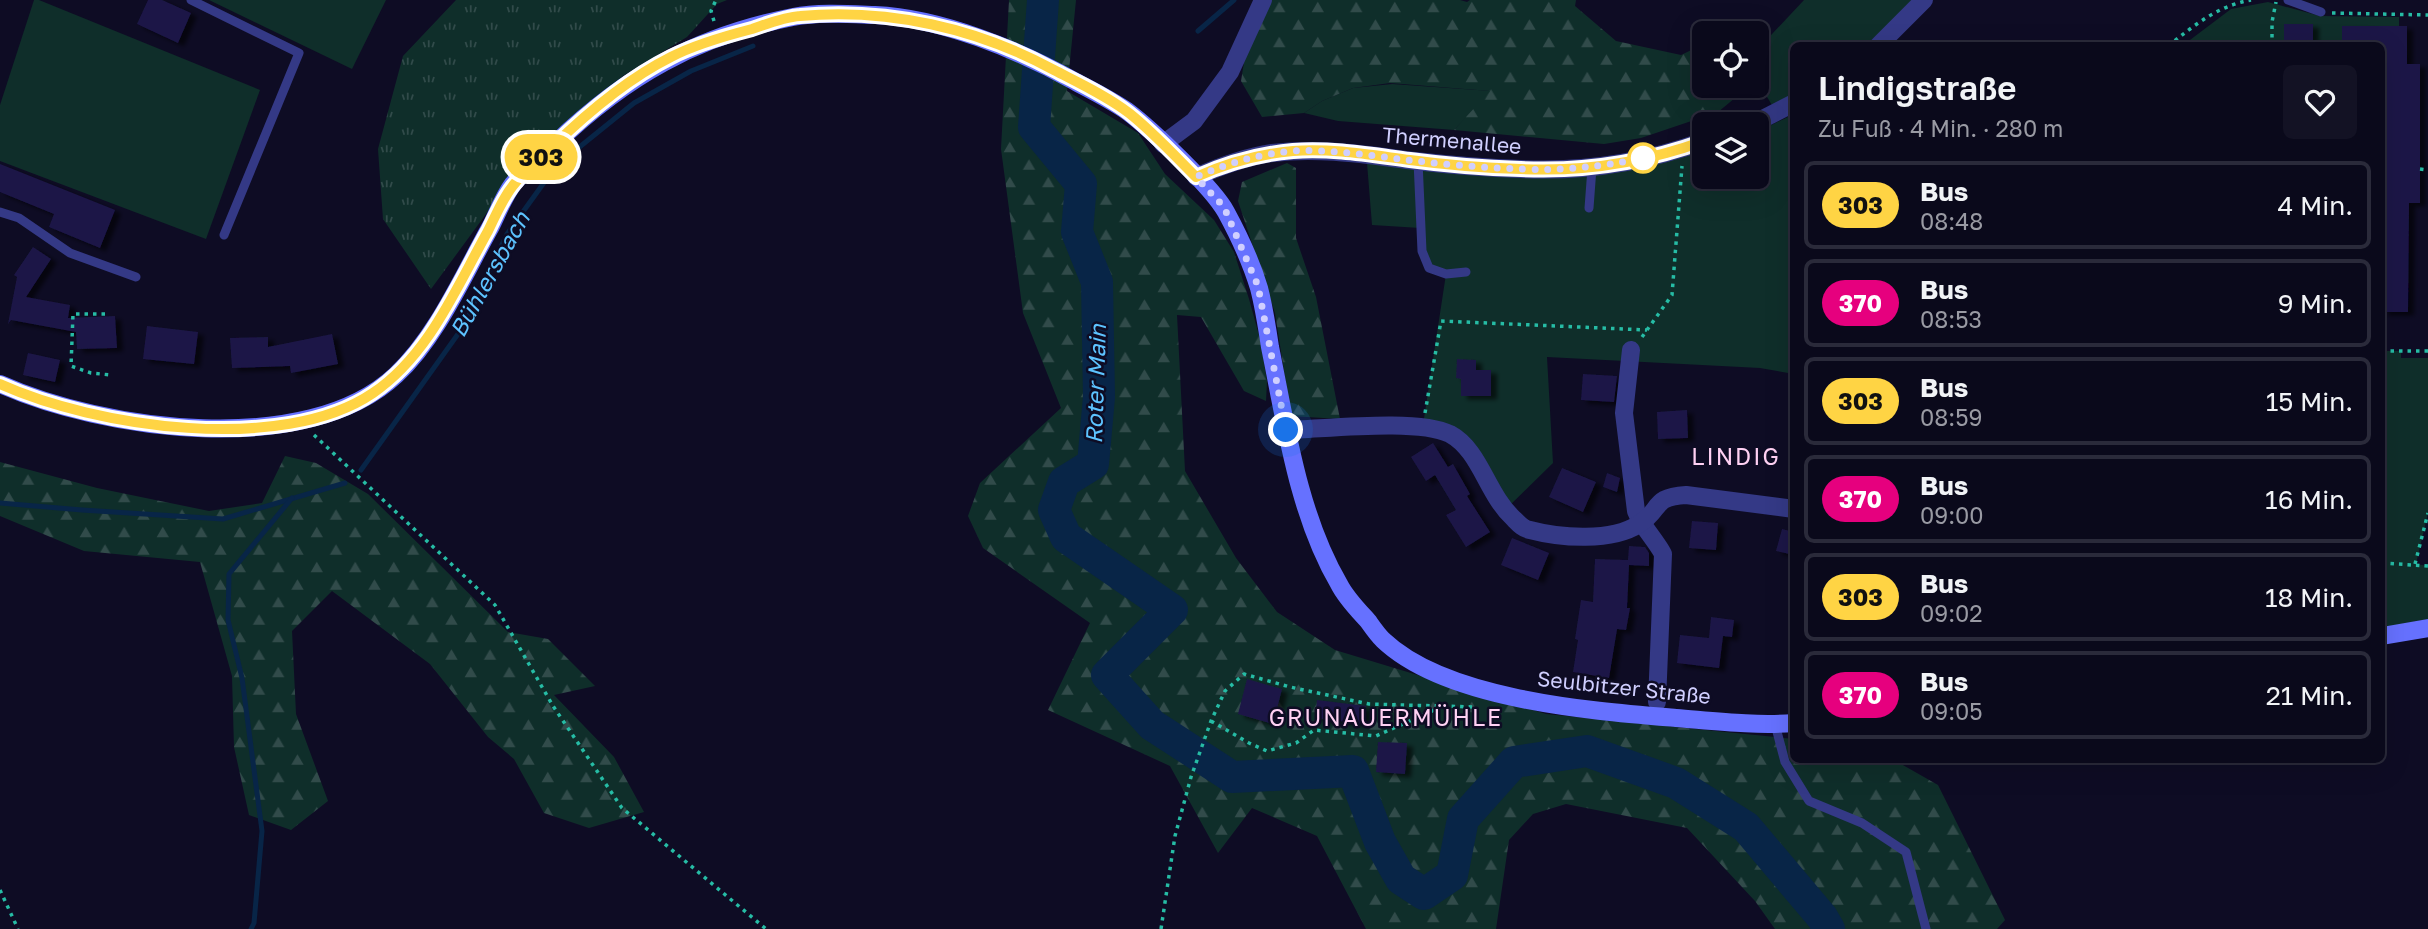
<!DOCTYPE html>
<html lang="de">
<head>
<meta charset="utf-8">
<style>
	body { margin:0; font-family:"Golos Text",sans-serif; background:#131224; color:#f1f3f6; height:100vh; display:flex; flex-direction:column; font-size:26px; white-space:nowrap }
	* { box-sizing:border-box; margin:0 }
	p { font-size:23px; color:#999aa3 }
	.icon { flex:none; width:38px; height:38px; fill:none; stroke:currentColor; stroke-width:2; stroke-linecap:round; stroke-linejoin:round }
	.map { position:relative; flex:1; overflow:hidden }
	.sheet { position:absolute; left:1790px; top:42px; width:595px; height:721px; display:flex; flex-direction:column; background:#0a091b; border-radius:10px; box-shadow:0 7px 28px #0002,0 0 0 2px #2a2a3a }
	.sheet>* { flex:none }
	.badge { padding:0 14px; border-radius:23px; font-size:24px; line-height:46px }
	.tools { position:absolute; left:1692px; top:21px; display:grid; gap:14px }
	.tools a { display:grid; place-items:center; width:77px; height:77px; border-radius:10px; background:#0a091b; box-shadow:0 7px 28px #0002,0 0 0 2px #2a2a3a; font-size:35px }
	.you { position:absolute; width:35px; height:35px; margin:-18px; border:5px solid #fff; border-radius:50%; background:#1a73e8; box-shadow:0 0 0 10px #1a73e833 }
	.map>.badge { position:absolute; translate:-50% -50%; box-shadow:0 0 0 4px #fff }
	.round { display:grid; place-items:center; flex:none; width:74px; height:74px; border-radius:10px; background:#131224 }
	.summary { display:flex; align-items:center; justify-content:space-between; height:119px; padding:0 28px }
	h1 { font-size:33px; font-weight:600; line-height:52px }
	ul { padding:0; list-style:none }
	li { display:flex; align-items:center; gap:21px; height:88px; margin:0 14px 10px; padding:0 14px; border:4px solid #2a2a3a; border-radius:10px }
	li div { flex:1 }
	li b { display:block; font-size:26px }
	li em { font-style:normal }
	li .badge { min-width:77px; font-weight:700; text-align:center }
	.map>svg:first-child { display:block }
	.grass { fill:#0f2e2a }
	.forest { fill:url(#forest-firs) }
	.park { fill:url(#park-tufts) }
	.lines { fill:none; stroke-linecap:round; stroke-linejoin:round }
	.stream { stroke:#082547; stroke-width:5 }
	.river { stroke:#082547; stroke-width:32 }
	.building { fill:#1c1746; filter:url(#shadow) }
	.path { stroke:#26bca5; stroke-width:3.5; stroke-dasharray:3.5 5; stroke-linecap:butt }
	.lane { stroke:#343986; stroke-width:9 }
	.street { stroke:#343986; stroke-width:18 }
	.secondary { stroke:#6671ff; stroke-width:18 }
	.line-casing { stroke:#fff; stroke-width:16 }
	.line { stroke:#ffd444; stroke-width:10 }
	.walk { stroke:#d0cfff; stroke-width:7; stroke-dasharray:0 12.6 }
	.stop-dot { fill:#fff; stroke:#ffd444; stroke-width:3.5 }
	.labels { text-anchor:middle; dominant-baseline:central; stroke-width:5; stroke-linejoin:round; paint-order:stroke }
	.street-label { font-size:21px; fill:#d0cfff; stroke:#0e0c24 }
	.water-label { font-size:23px; font-style:italic; fill:#5dc3ff; stroke:#0e0c24 }
	.neighbourhood-label { font-size:23px; letter-spacing:2px; fill:#ffd1f3; stroke:#0e0c24 }
</style>
</head>
<body>
<div class="map">
<svg width="2428" height="929" viewBox="0 0 2428 929">
	<defs>
		<pattern id="forest-firs" width="22" height="20" patternUnits="userSpaceOnUse" patternTransform="scale(1.75)"><rect width="22" height="20" fill="#0f2e2a"/><path d="M5 1l3.5 6h-7zM16 11l3.5 6h-7z" fill="#314b4a"/></pattern>
		<pattern id="park-tufts" width="24" height="20" patternUnits="userSpaceOnUse" patternTransform="scale(1.75)"><rect width="24" height="20" fill="#0f2e2a"/><path d="M3 7l-1-3M5 7V3M7 7l1-3M15 17l-1-3M17 17v-4M19 17l1-3" fill="none" stroke="#314b4a"/></pattern>
		<filter id="shadow"><feDropShadow dx="6" dy="3.5" stdDeviation="2" flood-color="#0009"/></filter>
	</defs>
	<rect width="100%" height="100%" fill="#0e0c24"/>
	<g class="grass">
		<path d="M 34,0 L 39,0 L 260,90 L 206,239 L 0,161 L 0,105 Z"/>
		<path d="M 209,0 L 386,0 L 352,69 Z"/>
		<path d="M 1804,0 L 1916,0 L 1866,45 L 1794,46 L 1794,96 L 1773,107 L 1757,80 L 1757,50 Z"/>
		<path d="M 2268,2 L 2320,16 L 2399,17 L 2399,26 L 2342,26 L 2342,45 L 2356,45 L 2313,45 L 2313,24 L 2285,24 L 2284,45 L 2182,46 L 2231,9 Z"/>
		<path d="M 1392,84 L 1492,91 L 1454,130 L 1338,121 L 1304,113 L 1322,101 L 1353,88 Z"/>
		<path d="M 1794,114 L 1794,374 L 1760,368 L 1547,357 L 1553,463 L 1505,510 L 1470,451 L 1423,425 L 1446,274 L 1429,268 L 1420,228 L 1372,225 L 1367,163 L 1482,174 L 1704,150 L 1704,177 L 1757,177 L 1757,132 Z"/>
		<path d="M 2382,351 L 2401,351 L 2401,358 L 2428,358 L 2428,513 L 2416,564 L 2428,566 L 2428,619 L 2382,628 Z"/>
	</g>
	<g class="forest">
		<path d="M 1009,0 L 1076,0 L 1067,91 L 1138,133 L 1165,174 L 1214,220 L 1234,252 L 1249,299 L 1260,339 L 1267,381 L 1266,401 L 1244,391 L 1201,317 L 1177,315 L 1185,471 L 1236,558 L 1277,612 L 1335,650 L 1546,714 L 1794,739 L 1794,760 L 1894,760 L 1938,785 L 2005,920 L 1997,929 L 1775,929 L 1755,901 L 1687,828 L 1566,804 L 1533,814 L 1509,840 L 1496,929 L 1366,929 L 1317,836 L 1252,808 L 1218,853 L 1170,766 L 1048,710 L 1090,623 L 983,548 L 968,516 L 980,483 L 1061,408 L 1023,313 L 1001,149 Z"/>
		<path d="M 1271,0 L 1460,0 L 1467,2 L 1470,0 L 1576,0 L 1575,6 L 1616,41 L 1681,55 L 1704,44 L 1704,86 L 1742,86 L 1741,93 L 1718,112 L 1641,138 L 1604,144 L 1454,130 L 1490,91 L 1390,83 L 1353,88 L 1322,101 L 1304,113 L 1262,117 L 1241,81 L 1249,32 Z"/>
		<path d="M 1287,163 L 1296,168 L 1296,238 L 1316,297 L 1340,419 L 1291,416 L 1275,313 L 1238,201 L 1242,182 Z"/>
		<path d="M 285,456 L 316,463 L 368,494 L 508,632 L 548,639 L 595,686 L 554,695 L 614,757 L 644,812 L 589,828 L 544,813 L 514,759 L 488,737 L 430,664 L 332,591 L 292,631 L 296,714 L 328,801 L 291,830 L 249,815 L 234,747 L 232,676 L 200,562 L 84,551 L 0,516 L 0,462 L 97,488 L 209,511 L 262,503 Z"/>
	</g>
	<path class="park" d="M 456,0 L 727,0 L 717,4 L 687,37 L 623,76 L 511,180 L 431,289 L 383,219 L 378,149 L 403,56 Z"/>
	<g class="lines">
		<g class="stream">
			<path d="M 1198,31 L 1234,0"/>
			<path d="M 361,470 L 463,327 L 507,234 L 556,166 L 634,103 L 691,71 L 753,46"/>
			<path d="M 0,503 L 82,510 L 223,519 L 345,483"/>
			<path d="M 251,929 L 254,923 L 262,831 L 242,678 L 228,620 L 229,574 L 292,498"/>
		</g>
		<path class="river" d="M 1043,0 L 1034,127 L 1081,184 L 1077,232 L 1097,282 L 1099,397 L 1093,464 L 1064,482 L 1054,510 L 1066,537 L 1172,610 L 1107,675 L 1152,725 L 1232,777 L 1353,771 L 1380,842 L 1401,879 L 1424,894 L 1452,875 L 1463,819 L 1514,762 L 1587,751 L 1676,783 L 1746,827 L 1822,917 L 1829,929"/>
	</g>
	<g class="building">
		<path d="M 148,0 L 162,0 L 191,13 L 178,43 L 137,24 Z"/>
		<rect x="2284" y="24" width="29" height="22"/>
		<path d="M 2342,26 L 2407,26 L 2407,64 L 2420,64 L 2420,203 L 2409,203 L 2408,312 L 2382,312 L 2382,46 L 2342,45 Z"/>
		<path d="M 0,164 L 115,210 L 100,248 L 49,227 L 54,214 L 0,192 Z"/>
		<path d="M 33,247 L 51,259 L 26,297 L 70,305 L 68,318 L 115,316 L 117,348 L 77,349 L 76,332 L 11,320 L 8,324 L 17,277 L 14,275 Z"/>
		<path d="M 147,326 L 198,332 L 194,364 L 143,359 Z"/>
		<path d="M 332,334 L 338,364 L 291,373 L 290,366 L 232,368 L 230,338 L 268,337 L 268,347 Z"/>
		<path d="M 28,353 L 60,360 L 55,382 L 23,375 Z"/>
		<path d="M 1457,359 L 1476,360 L 1476,370 L 1491,370 L 1491,396 L 1461,396 L 1461,379 L 1456,378 Z"/>
		<path d="M 1583,374 L 1617,376 L 1614,402 L 1581,400 Z"/>
		<path d="M 1687,410 L 1688,438 L 1658,439 L 1657,412 Z"/>
		<path d="M 1433,443 L 1448,467 L 1453,464 L 1470,494 L 1467,496 L 1490,532 L 1466,547 L 1446,515 L 1456,510 L 1435,475 L 1426,481 L 1411,457 Z"/>
		<path d="M 1562,468 L 1596,482 L 1583,512 L 1549,497 Z"/>
		<path d="M 1607,473 L 1620,478 L 1617,492 L 1603,487 Z"/>
		<path d="M 1692,521 L 1718,523 L 1716,550 L 1689,548 Z"/>
		<path d="M 1782,529 L 1794,532 L 1794,555 L 1776,551 Z"/>
		<path d="M 1512,538 L 1549,553 L 1538,580 L 1501,565 Z"/>
		<path d="M 1629,546 L 1645,547 L 1649,553 L 1649,566 L 1629,565 L 1627,608 L 1630,608 L 1626,630 L 1617,629 L 1609,678 L 1573,672 L 1578,640 L 1575,639 L 1581,600 L 1593,602 L 1595,559 L 1628,560 Z"/>
		<path d="M 1711,617 L 1734,620 L 1732,637 L 1723,636 L 1719,668 L 1677,663 L 1680,635 L 1709,638 Z"/>
		<path d="M 1247,679 L 1282,689 L 1273,724 L 1238,714 Z"/>
		<path d="M 1317,700 L 1366,706 L 1364,724 L 1315,718 Z"/>
		<path d="M 1378,742 L 1407,743 L 1405,774 L 1376,772 Z"/>
	</g>
	<g class="lines">
		<g class="path">
			<path d="M 2332,13 L 2428,15"/>
			<path d="M 714,21 L 711,11 L 716,0"/>
			<path d="M 2168,46 C 2195,25 2217,6 2251,0"/>
			<path d="M 2272,46 L 2272,22 L 2276,2"/>
			<path d="M 2420,169 L 2428,170"/>
			<path d="M 105,314 L 73,314 L 71,366 L 91,373 L 111,375"/>
			<path d="M 1642,337 L 1672,295 L 1682,166"/>
			<path d="M 2382,351 L 2428,351"/>
			<path d="M 1425,413 L 1441,321 L 1647,330"/>
			<path d="M 314,435 L 495,605 L 553,706 L 622,808 L 766,929"/>
			<path d="M 2382,563 L 2428,566"/>
			<path d="M 2415,564 L 2428,513"/>
			<path d="M 1211,721 L 1249,743 L 1267,751 L 1296,743 L 1314,730 L 1376,736 L 1441,707"/>
			<path d="M 0,890 L 18,929"/>
			<path d="M 1161,929 L 1175,836 L 1191,777 L 1211,721 L 1225,691 L 1244,674 L 1290,687 L 1369,704 L 1475,707"/>
		</g>
		<g class="lane">
			<path d="M 191,0 L 299,53 L 224,235"/>
			<path d="M 2288,0 L 2321,12"/>
			<path d="M 1418,161 L 1422,251 L 1429,268 L 1446,274 L 1466,272"/>
			<path d="M 1589,208 L 1592,168"/>
			<path d="M 0,212 L 19,218 L 70,253 L 136,277"/>
			<path d="M 1775,724 L 1785,762 L 1809,801 L 1862,823 L 1906,852 L 1926,929"/>
		</g>
		<g class="street">
			<path d="M 1878,46 L 1924,0"/>
			<path d="M 1753,124 L 1794,103"/>
			<path d="M 1163,144 L 1194,121 L 1230,72 L 1263,0"/>
			<path d="M 1196,177 C 1221,166 1245,157 1272,153 C 1320,147 1367,155 1415,161 C 1450,165 1486,168 1521,169 C 1583,172 1646,162 1704,141"/>
			<path d="M 1631,350 L 1624,413 L 1636,511 C 1642,527 1655,539 1663,554 L 1657,702"/>
			<path d="M 1286,430 C 1326,429 1418,418 1450,434 C 1480,450 1487,494 1513,518 C 1518,523 1523,529 1530,530 C 1560,538 1612,542 1639,524 C 1662,510 1651,497 1686,495 L 1794,509"/>
		</g>
		<g class="secondary">
			<path d="M 0,384 C 102,430 307,459 396,375 C 437,337 464,274 491,226 C 498,212 504,196 513,184 C 525,169 542,156 556,143 C 626,76 696,36 793,17 C 818,12 849,14 875,15 C 941,18 1019,50 1076,82 C 1093,91 1111,100 1127,111 C 1151,129 1213,188 1226,212 C 1238,234 1252,265 1259,288 C 1264,307 1267,327 1270,347 C 1286,425 1298,514 1339,584 C 1346,598 1358,610 1368,621 C 1373,628 1377,634 1383,640 C 1446,700 1592,711 1676,718 C 1714,721 1755,726 1794,723"/>
			<path d="M 2382,636 L 2428,628"/>
		</g>
	</g>
	<g class="lines">
		<g class="line-casing">
			<path id="line" d="M 0,384 C 95,427 282,455 373,393 C 429,355 456,288 488,231 C 496,215 504,195 516,182 C 526,169 540,158 552,147 C 587,113 627,79 671,57 C 696,44 725,36 752,29 C 767,24 784,17 800,16 C 888,8 977,28 1054,70 C 1079,83 1107,96 1129,113 C 1153,132 1174,155 1196,177 C 1227,163 1259,154 1293,151 C 1332,148 1371,155 1410,160 C 1447,165 1484,168 1521,169 C 1583,172 1646,162 1704,141"/>
		</g>
		<use href="#line" class="line"/>
		<path class="walk" d="M 1286,430 L 1258,286 L 1224,207 L 1196,177 C 1228,163 1259,154 1294,151 C 1329,149 1365,155 1400,159 C 1440,164 1482,168 1523,169 C 1566,171 1602,166 1645,158 L 1643,158"/>
	</g>
	<circle class="stop-dot" cx="1643" cy="158" r="14"/>
	<g class="labels">
		<g class="street-label">
			<text transform="translate(1452 140) rotate(5)">Thermenallee</text>
			<text transform="translate(1624 687) rotate(6)">Seulbitzer Straße</text>
		</g>
		<g class="water-label">
			<text transform="translate(489 274) rotate(-61)">Bühlersbach</text>
			<text transform="translate(1095 384) rotate(-88)">Roter Main</text>
		</g>
		<g class="neighbourhood-label">
			<text x="1736" y="456">LINDIG</text>
			<text x="1386" y="717">GRUNAUERMÜHLE</text>
		</g>
	</g>
</svg>
<div class="tools">
<a><svg class="icon" aria-label="locate" viewBox="0 0 24 24"><circle cx="12" cy="12" r="6"/><path d="M12 2v4M12 18v4M2 12h4M18 12h4"/></svg></a>
<a><svg class="icon" aria-label="layers" viewBox="0 0 24 24"><path d="M12 4l9 5-9 5-9-5zM3 14l9 5 9-5"/></svg></a>
</div>
<div class="you" style="left:1286px;top:430px"></div>
<b class="badge" style="left:541px;top:157px;background:#ffd444;color:#111">303</b>
<section class="sheet">
<div class="summary"><div><h1>Lindigstraße</h1><p>Zu Fuß · 4 Min. · 280 m</p></div><a class="round"><svg class="icon" aria-label="heart" viewBox="0 0 24 24"><path d="M12 20l-8-8c-3-5 5-10 8-4 3-6 11-1 8 4z"/></svg></a></div>
<ul>
<li><span class="badge" style="background:#ffd444;color:#111">303</span><div><b>Bus</b><p>08:48</p></div><em>4 Min.</em></li>
<li><span class="badge" style="background:#e6007e;color:#fff">370</span><div><b>Bus</b><p>08:53</p></div><em>9 Min.</em></li>
<li><span class="badge" style="background:#ffd444;color:#111">303</span><div><b>Bus</b><p>08:59</p></div><em>15 Min.</em></li>
<li><span class="badge" style="background:#e6007e;color:#fff">370</span><div><b>Bus</b><p>09:00</p></div><em>16 Min.</em></li>
<li><span class="badge" style="background:#ffd444;color:#111">303</span><div><b>Bus</b><p>09:02</p></div><em>18 Min.</em></li>
<li><span class="badge" style="background:#e6007e;color:#fff">370</span><div><b>Bus</b><p>09:05</p></div><em>21 Min.</em></li>
</ul>
</section>
</div>
</body>
</html>
